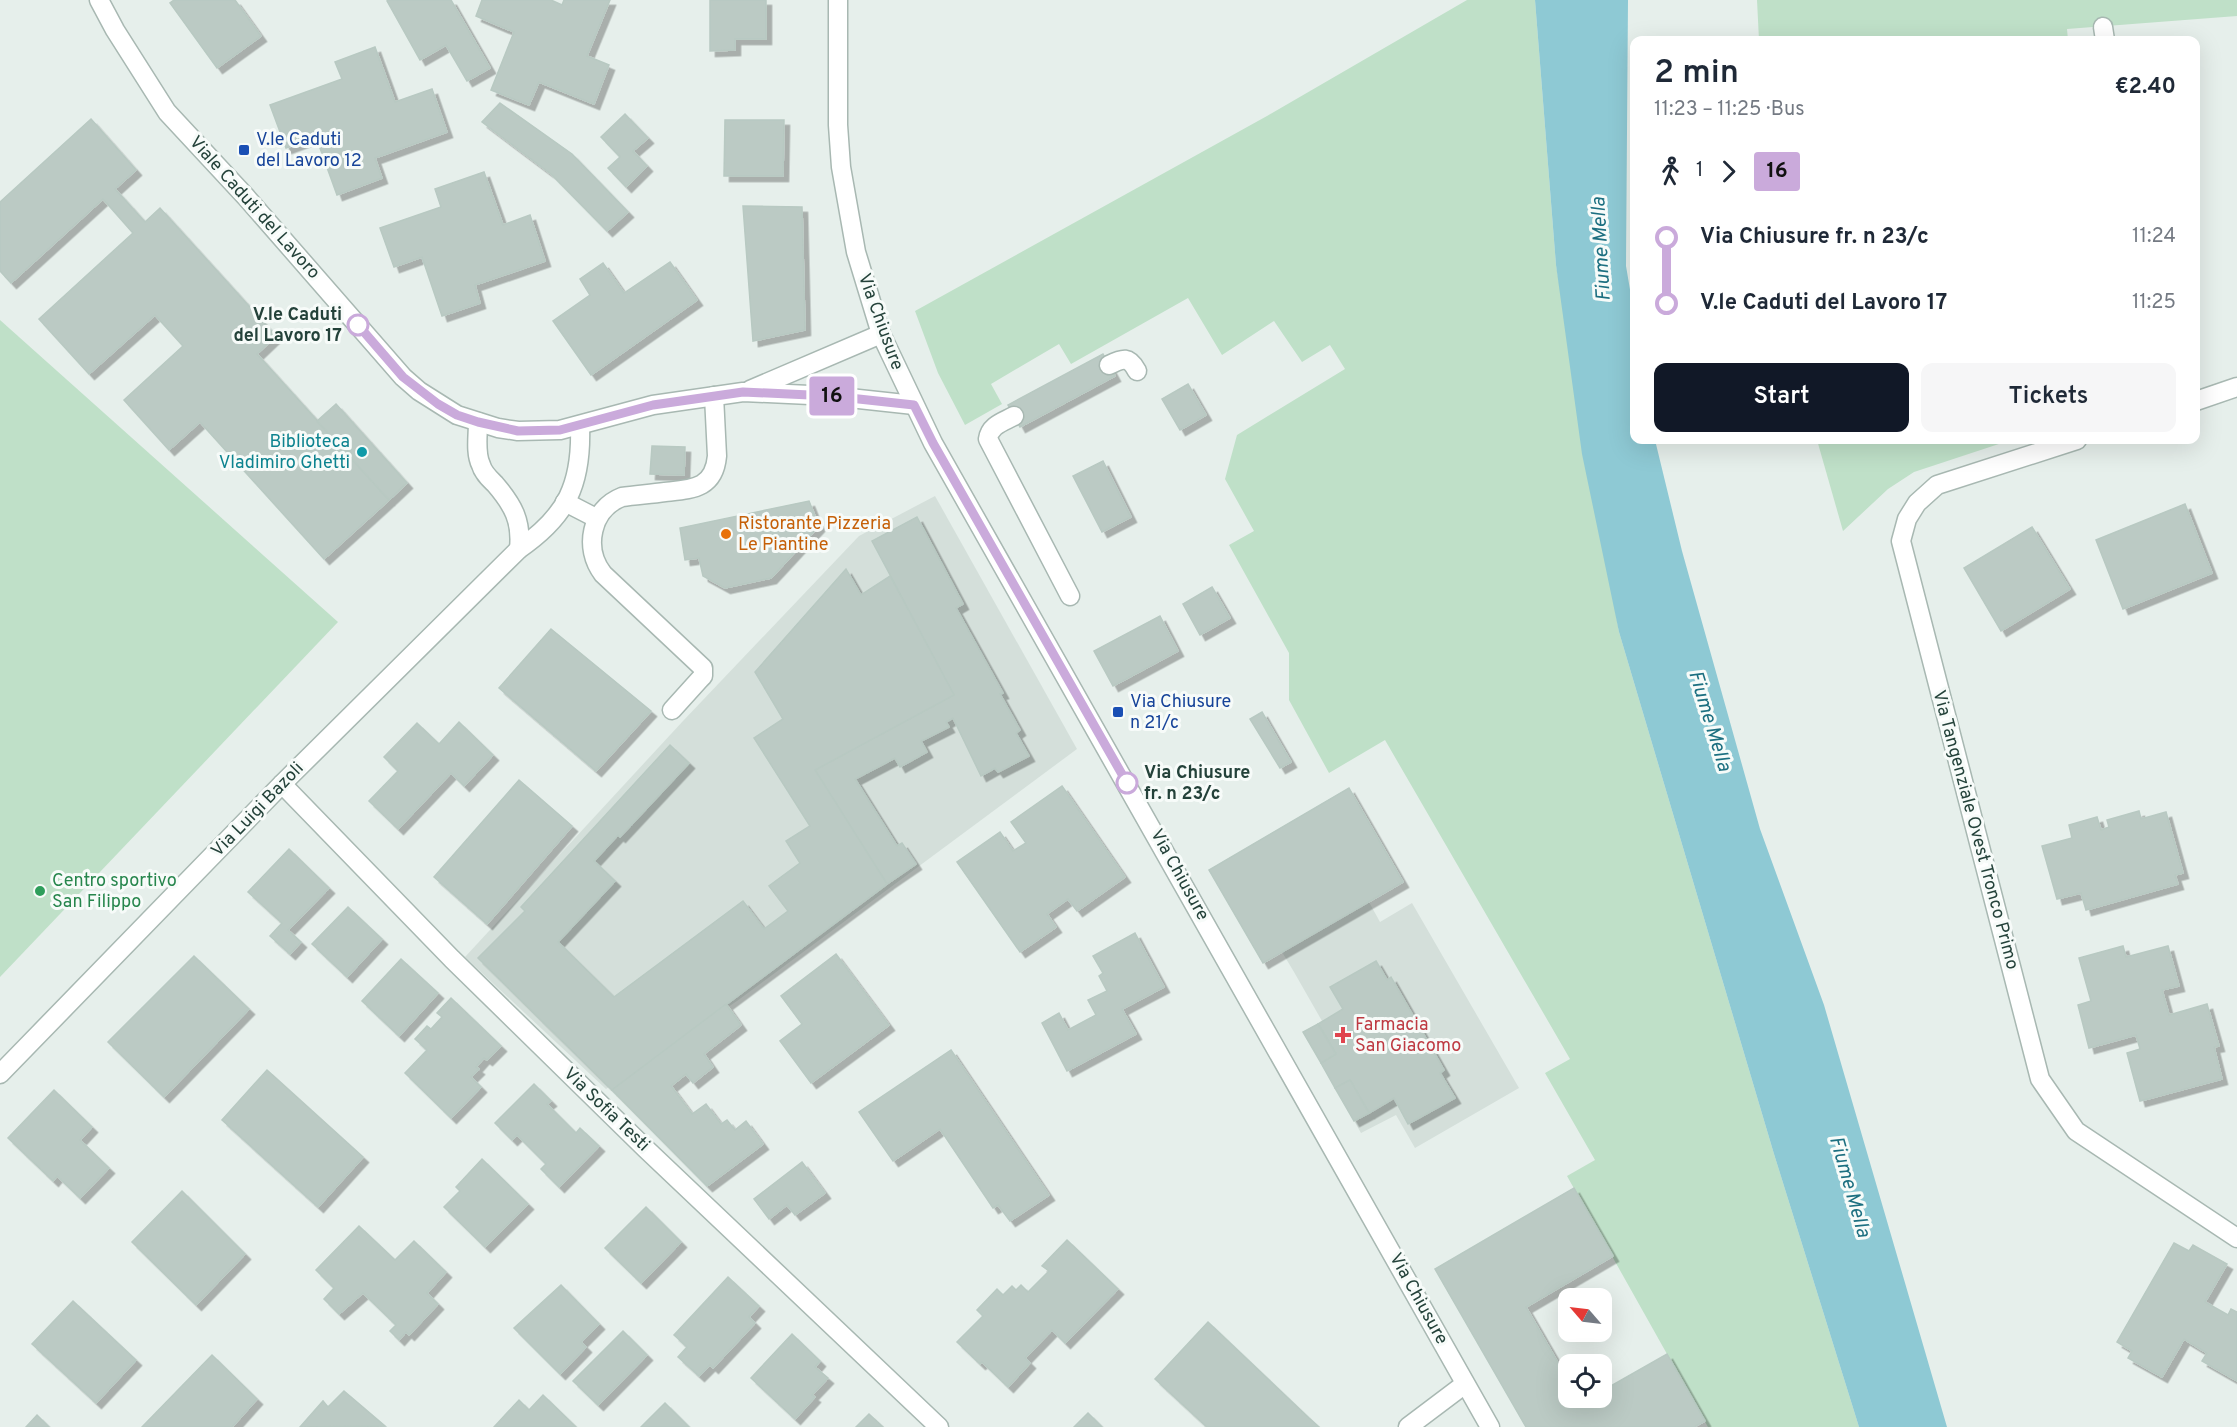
<!DOCTYPE html>
<html lang="en">
<head>
<meta charset="utf-8">
<style>
	body { margin:0; font-family:Overpass,sans-serif; background:#f6f6f7; color:#1f2937; height:100vh; display:flex; flex-direction:column; font-size:22px; white-space:nowrap }
	* { box-sizing:border-box; margin:0 }
	p { font-size:20px; color:#747a83 }
	.icon { flex:none; width:33px; height:33px; fill:none; stroke:currentColor; stroke-width:2; stroke-linecap:round; stroke-linejoin:round }
	.map { position:relative; flex:1; overflow:hidden }
	.sheet { position:absolute; left:1630px; top:36px; width:570px; height:408px; display:flex; flex-direction:column; background:#fff; border-radius:12px; box-shadow:0 6px 24px #0002 }
	.sheet>* { flex:none }
	.badge { padding:0 12px; border-radius:4px; font-size:21px; line-height:39px }
	.needle { width:39px; rotate:298deg }
	.fabs { position:absolute; left:1558px; top:1288px; display:grid; gap:12px }
	.fabs a { display:grid; place-items:center; width:54px; height:54px; border-radius:12px; background:#fff; box-shadow:0 6px 24px #0002; font-size:30px }
	.map>.badge { position:absolute; translate:-50% -50%; box-shadow:0 0 0 3px #fff }
	.legs { display:flex; align-items:center; gap:9px; height:66px; padding:0 24px; font-size:20px }
	.legs p { margin-inline-start:auto }
	.summary { display:flex; align-items:center; justify-content:space-between; height:102px; padding:0 24px }
	h1 { font-size:33px; font-weight:600; line-height:45px }
	.cta { display:flex; gap:12px; margin-top:auto; padding:12px 24px }
	.cta a { flex:1; height:69px; border-radius:12px; background:#111827; color:#fff; font-size:24px; font-weight:600; line-height:69px; text-align:center }
	.cta a+a { background:#f6f6f7; color:#1f2937 }
	ul { padding:0 24px; list-style:none }
	li { display:flex; align-items:center; gap:21px; height:66px; font-size:22px }
	li i { display:grid; place-items:center; width:9px; height:100%; margin:0 8px; background:currentColor }
	li i::after { content:''; width:15px; height:15px; margin:-8px; border:4px solid; border-radius:50%; background:#fff }
	li p { margin-inline-start:auto }
	li:first-child i { background:linear-gradient(#0000 50%,currentColor 0) }
	li:last-child i { background:linear-gradient(currentColor 50%,#0000 0) }
	.map>svg:first-child { display:block }
	.built { fill:#d4dfda }
	.green { fill:#bfe0c8 }
	.water { fill:#8ec9d4 }
	.building { fill:#bbcac4; stroke:#b8c9c2; stroke-width:1.5; filter:url(#shadow) }
	.lines { fill:none; stroke-linecap:round; stroke-linejoin:round }
	.lane-casing { stroke:#a8b8b2; stroke-width:21 }
	.street-casing { stroke:#a8b8b2; stroke-width:21 }
	.lane { stroke:#fff; stroke-width:18 }
	.street { stroke:#fff; stroke-width:18 }
	.line-1-casing { stroke:#fff; stroke-width:14 }
	.line-1 { stroke:#caaadb; stroke-width:9 }
	.transit-dot { fill:#1a4fb4; stroke:#f7fbf9; stroke-width:2 }
	.stop-1-dot { fill:#fff; stroke:#caaadb; stroke-width:3 }
	.culture-dot { fill:#0f9aa8; stroke:#f7fbf9; stroke-width:2 }
	.food-dot { fill:#e8710a; stroke:#f7fbf9; stroke-width:2 }
	.leisure-dot { fill:#2e9e5b; stroke:#f7fbf9; stroke-width:2 }
	.health-dot { fill:#e0444e; stroke:#f7fbf9; stroke-width:2 }
	.labels { text-anchor:middle; dominant-baseline:central; stroke-width:6; stroke-linejoin:round; paint-order:stroke }
	.transit-label { font-size:18px; fill:#164399; stroke:#f7fbf9; text-anchor:start }
	.street-label { font-size:18px; fill:#24423a; stroke:#f7fbf9 }
	.stop-label { font-size:18px; font-weight:bold; fill:#24423a; stroke:#f7fbf9; text-anchor:end }
	.culture-label { font-size:18px; fill:#0d838f; stroke:#f7fbf9; text-anchor:end }
	.food-label { font-size:18px; fill:#c56008; stroke:#f7fbf9; text-anchor:start }
	.leisure-label { font-size:18px; fill:#27864d; stroke:#f7fbf9; text-anchor:start }
	.health-label { font-size:18px; fill:#be3a42; stroke:#f7fbf9; text-anchor:start }
	.water-label { font-size:20px; font-style:italic; fill:#1c6f80; stroke:#f7fbf9 }
</style>
</head>
<body>
<div class="map">
<svg width="2237" height="1427" viewBox="0 0 2237 1427">
	<defs>
		<filter id="shadow"><feDropShadow dx="5.5" dy="5.5" stdDeviation="0" flood-color="#0004"/></filter>
	</defs>
	<rect width="100%" height="100%" fill="#e6efeb"/>
	<g class="built">
		<path d="M 935,496 L 1077,749 L 737,1001 L 606,1089 L 465,957 L 683,721 L 859,536 Z"/>
		<path d="M 1349,788 L 1403,882 L 1369,902 L 1380,922 L 1412,903 L 1519,1088 L 1415,1148 L 1396,1115 L 1361,1133 L 1303,1032 L 1322,1021 L 1294,972 L 1282,952 L 1263,963 L 1209,870 Z"/>
	</g>
	<g class="green">
		<path d="M 1467,0 L 1535,0 L 1556,265 L 1619,632 L 1774,1154 L 1859,1427 L 1708,1427 L 1567,1176 L 1595,1160 L 1545,1073 L 1570,1059 L 1385,740 L 1329,773 L 1289,700 L 1289,653 L 1229,545 L 1254,531 L 1225,479 L 1237,435 L 1345,369 L 1330,345 L 1302,362 L 1274,321 L 1222,355 L 1188,298 L 1071,364 L 1059,344 L 991,384 L 1002,404 L 965,425 L 938,373 L 915,311 L 1267,116 Z"/>
		<path d="M 1757,0 L 2237,0 L 2237,16 L 2067,29 L 2068,40 L 1759,40 Z"/>
		<path d="M 0,320 L 338,622 L 0,977 Z"/>
		<path d="M 1817,440 L 2011,440 L 1914,472 L 1888,489 L 1843,531 Z"/>
	</g>
	<path class="water" d="M 1535,0 L 1628,0 L 1626,266 L 1635,319 L 1635,440 L 1655,440 L 1682,551 L 1760,829 L 1824,1005 L 1947,1427 L 1859,1427 L 1774,1154 L 1619,632 L 1582,454 L 1556,265 Z"/>
	<g class="building">
		<path d="M 174,0 L 235,0 L 261,36 L 217,68 L 170,3 Z"/>
		<path d="M 388,0 L 451,0 L 490,68 L 467,81 L 446,45 L 420,60 L 387,1 Z"/>
		<path d="M 482,0 L 551,0 L 562,5 L 564,0 L 610,0 L 587,56 L 609,65 L 594,104 L 539,82 L 529,105 L 491,90 L 514,32 L 476,16 Z"/>
		<path d="M 710,0 L 766,0 L 766,39 L 735,39 L 735,50 L 710,51 Z"/>
		<path d="M 375,47 L 395,102 L 432,89 L 447,132 L 375,158 L 382,178 L 337,195 L 316,137 L 286,148 L 270,105 L 342,79 L 335,62 Z"/>
		<path d="M 500,103 L 572,154 L 628,212 L 607,231 L 551,174 L 482,122 Z"/>
		<path d="M 625,114 L 648,138 L 633,151 L 647,166 L 626,187 L 608,168 L 620,157 L 601,137 Z"/>
		<path d="M 91,119 L 136,170 L 115,189 L 145,222 L 160,208 L 276,336 L 257,354 L 389,500 L 324,559 L 200,422 L 169,450 L 124,400 L 183,346 L 155,315 L 89,374 L 39,319 L 133,233 L 103,199 L 11,283 L 0,271 L 0,202 Z"/>
		<path d="M 725,120 L 784,120 L 783,176 L 724,176 Z"/>
		<path d="M 484,172 L 503,225 L 530,215 L 545,261 L 475,285 L 480,303 L 442,316 L 422,257 L 394,267 L 380,228 L 441,207 L 435,189 Z"/>
		<path d="M 743,206 L 802,207 L 805,330 L 753,341 Z"/>
		<path d="M 670,262 L 697,300 L 591,375 L 553,321 L 590,295 L 580,279 L 603,263 L 624,293 Z"/>
		<path d="M 1103,354 L 1115,376 L 1020,427 L 1008,405 Z"/>
		<path d="M 1188,384 L 1206,415 L 1180,430 L 1162,399 Z"/>
		<path d="M 336,404 L 407,483 L 389,500 L 317,421 Z"/>
		<path d="M 652,446 L 685,447 L 684,475 L 650,474 Z"/>
		<path d="M 1103,461 L 1131,517 L 1102,532 L 1073,476 Z"/>
		<path d="M 809,501 L 819,526 L 771,578 L 725,588 L 703,576 L 699,558 L 685,560 L 680,528 Z"/>
		<path d="M 2185,504 L 2212,573 L 2123,609 L 2096,540 Z"/>
		<path d="M 917,517 L 963,604 L 956,608 L 1003,693 L 1000,694 L 1020,730 L 1016,733 L 1029,756 L 998,772 L 995,768 L 981,776 L 953,718 L 946,722 L 949,727 L 921,741 L 927,752 L 900,767 L 895,758 L 855,779 L 897,846 L 902,843 L 916,864 L 887,884 L 815,770 L 954,695 L 872,541 Z"/>
		<path d="M 2032,527 L 2070,589 L 2001,631 L 1964,568 Z"/>
		<path d="M 846,569 L 861,595 L 890,576 L 954,695 L 815,770 L 887,884 L 612,1090 L 478,958 L 525,911 L 521,907 L 670,745 L 689,763 L 620,837 L 618,835 L 594,861 L 615,881 L 558,942 L 614,997 L 743,901 L 764,929 L 788,911 L 769,886 L 800,863 L 786,841 L 810,826 L 754,738 L 783,719 L 755,672 Z"/>
		<path d="M 1212,587 L 1230,618 L 1200,635 L 1183,604 Z"/>
		<path d="M 1160,616 L 1178,651 L 1113,686 L 1094,651 Z"/>
		<path d="M 551,629 L 651,711 L 596,771 L 499,688 Z"/>
		<path d="M 1262,712 L 1291,762 L 1280,768 L 1250,719 Z"/>
		<path d="M 459,722 L 493,755 L 464,786 L 451,773 L 398,829 L 369,801 L 398,771 L 384,757 L 417,723 L 439,744 Z"/>
		<path d="M 519,780 L 572,826 L 487,924 L 434,877 Z"/>
		<path d="M 1062,786 L 1125,877 L 1077,911 L 1068,899 L 1047,914 L 1056,927 L 1020,952 L 957,862 L 1000,832 L 1013,851 L 1026,843 L 1011,822 Z"/>
		<path d="M 1349,788 L 1403,882 L 1263,963 L 1209,870 Z"/>
		<path d="M 2139,811 L 2141,819 L 2166,812 L 2183,873 L 2175,875 L 2178,884 L 2086,910 L 2081,893 L 2057,899 L 2042,846 L 2072,838 L 2069,825 L 2097,817 L 2101,830 L 2109,827 L 2107,820 Z"/>
		<path d="M 289,849 L 329,888 L 288,930 L 301,942 L 290,954 L 270,936 L 282,923 L 248,892 Z"/>
		<path d="M 348,907 L 382,939 L 347,977 L 312,944 Z"/>
		<path d="M 1135,933 L 1164,987 L 1122,1009 L 1136,1034 L 1067,1071 L 1042,1023 L 1059,1013 L 1068,1030 L 1096,1015 L 1088,1000 L 1107,991 L 1099,976 L 1103,973 L 1093,956 Z"/>
		<path d="M 2123,946 L 2126,957 L 2168,946 L 2179,986 L 2162,990 L 2169,1015 L 2207,1004 L 2219,1046 L 2214,1047 L 2222,1079 L 2140,1101 L 2127,1053 L 2140,1049 L 2136,1035 L 2089,1048 L 2078,1005 L 2091,1001 L 2079,958 Z"/>
		<path d="M 836,954 L 889,1025 L 811,1083 L 780,1041 L 802,1024 L 781,996 Z"/>
		<path d="M 194,956 L 249,1009 L 164,1097 L 108,1042 Z"/>
		<path d="M 401,959 L 438,993 L 399,1036 L 362,1001 Z"/>
		<path d="M 1376,961 L 1387,980 L 1391,977 L 1444,1070 L 1440,1073 L 1455,1098 L 1408,1124 L 1394,1098 L 1369,1113 L 1350,1080 L 1335,1088 L 1321,1063 L 1336,1054 L 1318,1024 L 1343,1009 L 1330,987 Z"/>
		<path d="M 451,998 L 501,1046 L 487,1060 L 484,1058 L 476,1067 L 479,1069 L 471,1077 L 481,1087 L 451,1118 L 405,1073 L 427,1050 L 415,1039 L 427,1026 L 431,1029 L 442,1017 L 437,1013 Z"/>
		<path d="M 726,1004 L 741,1025 L 704,1054 L 713,1067 L 693,1083 L 686,1074 L 671,1086 L 692,1114 L 706,1104 L 721,1124 L 727,1120 L 735,1130 L 746,1121 L 763,1144 L 707,1186 L 612,1090 Z"/>
		<path d="M 1318,1024 L 1336,1054 L 1321,1063 L 1303,1032 Z"/>
		<path d="M 951,1050 L 1049,1195 L 1010,1221 L 998,1205 L 993,1208 L 940,1129 L 893,1161 L 859,1112 Z"/>
		<path d="M 267,1070 L 363,1157 L 318,1207 L 222,1120 Z"/>
		<path d="M 1350,1080 L 1369,1113 L 1354,1121 L 1335,1088 Z"/>
		<path d="M 534,1084 L 551,1101 L 547,1104 L 576,1133 L 580,1128 L 599,1146 L 559,1187 L 541,1169 L 546,1164 L 517,1135 L 512,1140 L 495,1123 Z"/>
		<path d="M 54,1090 L 92,1127 L 80,1140 L 109,1168 L 80,1198 L 57,1176 L 53,1181 L 8,1138 Z"/>
		<path d="M 482,1159 L 528,1204 L 485,1247 L 444,1207 L 460,1191 L 456,1187 Z"/>
		<path d="M 802,1162 L 825,1193 L 795,1215 L 787,1205 L 769,1219 L 754,1199 Z"/>
		<path d="M 1574,1188 L 1613,1256 L 1526,1307 L 1569,1382 L 1569,1398 L 1578,1398 L 1581,1403 L 1590,1398 L 1602,1398 L 1602,1391 L 1667,1354 L 1705,1421 L 1694,1427 L 1526,1427 L 1435,1269 Z"/>
		<path d="M 182,1191 L 245,1254 L 196,1305 L 132,1242 Z"/>
		<path d="M 646,1207 L 681,1242 L 641,1283 L 605,1248 Z"/>
		<path d="M 359,1226 L 395,1260 L 414,1241 L 446,1272 L 427,1293 L 438,1304 L 409,1335 L 406,1332 L 399,1340 L 390,1331 L 396,1325 L 363,1293 L 339,1314 L 324,1299 L 334,1288 L 316,1270 Z"/>
		<path d="M 1067,1240 L 1118,1289 L 1065,1343 L 1052,1330 L 1025,1358 L 1030,1363 L 1008,1387 L 982,1362 L 980,1364 L 957,1342 L 983,1316 L 977,1310 L 997,1289 L 1003,1295 L 1012,1286 L 1016,1290 L 1021,1285 L 1028,1292 L 1049,1271 L 1042,1266 Z"/>
		<path d="M 2174,1243 L 2189,1251 L 2193,1245 L 2227,1264 L 2205,1302 L 2228,1315 L 2231,1309 L 2237,1312 L 2237,1381 L 2202,1361 L 2207,1353 L 2184,1339 L 2162,1377 L 2128,1358 L 2132,1351 L 2117,1342 Z"/>
		<path d="M 728,1277 L 759,1306 L 749,1317 L 755,1323 L 713,1368 L 710,1365 L 699,1376 L 678,1357 L 687,1347 L 674,1335 Z"/>
		<path d="M 561,1285 L 599,1324 L 581,1342 L 586,1347 L 560,1374 L 514,1328 Z"/>
		<path d="M 73,1301 L 136,1360 L 96,1403 L 32,1344 Z"/>
		<path d="M 1208,1322 L 1309,1418 L 1319,1427 L 1207,1427 L 1155,1379 Z"/>
		<path d="M 623,1331 L 647,1355 L 598,1405 L 573,1381 Z"/>
		<path d="M 792,1334 L 820,1361 L 815,1367 L 828,1378 L 812,1395 L 815,1397 L 795,1419 L 751,1378 Z"/>
		<path d="M 212,1355 L 257,1399 L 232,1427 L 142,1427 Z"/>
		<path d="M 344,1391 L 385,1426 L 300,1427 L 323,1401 L 328,1407 Z"/>
		<path d="M 543,1395 L 576,1427 L 494,1427 L 519,1400 L 529,1410 Z"/>
		<path d="M 665,1403 L 689,1427 L 641,1427 Z"/>
		<path d="M 1088,1413 L 1102,1427 L 1074,1427 Z"/>
		<path d="M 869,1414 L 883,1427 L 856,1427 Z"/>
		<path d="M 37,1415 L 49,1427 L 26,1427 Z"/>
	</g>
	<g class="lines">
		<g class="lane-casing">
			<g id="lane">
				<path d="M 1109,365 C 1123,358 1129,356 1137,371"/>
				<path d="M 1014,416 C 1003,422 990,425 988,439 L 1070,596"/>
				<path d="M 565,502 L 596,518"/>
				<path d="M 672,710 L 700,679 L 703,676 L 703,668 L 603,574 C 583,548 591,509 622,497 C 636,495 651,494 665,492 C 692,489 714,489 717,456 L 714,396"/>
			</g>
		</g>
		<g class="street-casing">
			<g id="street">
				<path d="M 99,0 L 115,30 L 167,112 L 246,197 L 403,377 L 419,391 L 457,415 L 498,428 L 518,431 L 560,430 L 653,405 L 743,392 L 831,396 L 914,405"/>
				<path d="M 838,0 L 838,125 L 841,167 L 856,252 L 881,334 L 933,443 L 1490,1427"/>
				<path d="M 2103,27 L 2105,40"/>
				<path d="M 750,390 L 881,334"/>
				<path d="M 2196,401 L 2237,387"/>
				<path d="M 478,422 C 478,436 475,453 481,465 C 483,473 490,479 495,484 C 513,505 522,521 519,549"/>
				<path d="M 2077,440 L 1937,485 L 1917,503 L 1907,519 L 1901,541 L 2040,1079 L 2076,1131 L 2237,1238"/>
				<path d="M 282,784 L 452,959 L 646,1149 L 939,1427"/>
				<path d="M 0,1074 L 282,784 L 519,549 C 567,516 582,484 580,426"/>
				<path d="M 1408,1427 L 1465,1384"/>
			</g>
		</g>
		<use href="#lane" class="lane"/>
		<use href="#street" class="street"/>
	</g>
	<g class="lines">
		<g class="line-1-casing">
			<path id="line-1" d="M 358,325 L 403,377 L 438,404 L 457,415 L 478,422 L 518,431 L 560,430 L 653,405 L 743,392 L 831,396 L 914,405 L 933,443 L 1127,783"/>
		</g>
		<use href="#line-1" class="line-1"/>
	</g>
	<g class="transit-dot">
		<rect x="238" y="144" width="12" height="12" rx="3"/>
		<rect x="1112" y="706" width="12" height="12" rx="3"/>
	</g>
	<g class="stop-1-dot">
		<circle cx="358" cy="325" r="10"/>
		<circle cx="1127" cy="783" r="10"/>
	</g>
	<circle class="culture-dot" cx="362" cy="452" r="6"/>
	<circle class="food-dot" cx="726" cy="534" r="6"/>
	<circle class="leisure-dot" cx="40" cy="891" r="6"/>
	<path class="health-dot" d="M1340 1026h6v6h6v6h-6v6h-6v-6h-6v-6h6z"/>
	<g class="labels">
		<g class="transit-label">
			<text x="256" y="140">V.le Caduti<tspan x="256" dy="21">del Lavoro 12</tspan></text>
			<text x="1130" y="702">Via Chiusure<tspan x="1130" dy="21">n 21/c</tspan></text>
		</g>
		<g class="street-label">
			<text transform="translate(254 208) rotate(48)">Viale Caduti del Lavoro</text>
			<text transform="translate(880 322) rotate(70)">Via Chiusure</text>
			<text transform="translate(258 810) rotate(-46)">Via Luigi Bazoli</text>
			<text transform="translate(1975 830) rotate(75)">Via Tangenziale Ovest Tronco Primo</text>
			<text transform="translate(1179 875) rotate(61)">Via Chiusure</text>
			<text transform="translate(606 1110) rotate(44)">Via Sofia Testi</text>
			<text transform="translate(1418 1299) rotate(61)">Via Chiusure</text>
		</g>
		<g class="stop-label">
			<text x="342" y="315">V.le Caduti<tspan x="342" dy="21">del Lavoro 17</tspan></text>
			<text x="1144" y="773" text-anchor="start">Via Chiusure<tspan x="1144" dy="21">fr. n 23/c</tspan></text>
		</g>
		<g class="culture-label">
			<text x="350" y="442">Biblioteca<tspan x="350" dy="21">Vladimiro Ghetti</tspan></text>
		</g>
		<g class="food-label">
			<text x="738" y="524">Ristorante Pizzeria<tspan x="738" dy="21">Le Piantine</tspan></text>
		</g>
		<g class="leisure-label">
			<text x="52" y="881">Centro sportivo<tspan x="52" dy="21">San Filippo</tspan></text>
		</g>
		<g class="health-label">
			<text x="1355" y="1025">Farmacia<tspan x="1355" dy="21">San Giacomo</tspan></text>
		</g>
		<g class="water-label">
			<text transform="translate(1602 249) rotate(-93)">Fiume Mella</text>
			<text transform="translate(1709 721) rotate(73)">Fiume Mella</text>
			<text transform="translate(1849 1187) rotate(74)">Fiume Mella</text>
		</g>
	</g>
</svg>
<div class="fabs">
<a><svg class="needle" viewBox="-14 -14 28 28"><path d="M0-13l5 13h-10z" fill="#e53935"/><path d="M0 13l5-13h-10z" fill="#747a83"/></svg></a>
<a><svg class="icon" aria-label="locate" viewBox="0 0 24 24"><circle cx="12" cy="12" r="6"/><path d="M12 2v4M12 18v4M2 12h4M18 12h4"/></svg></a>
</div>
<b class="badge" style="left:832px;top:396px;background:#caaadb;color:#111">16</b>
<section class="sheet">
<div class="summary"><div><h1>2 min</h1><p>11:23 – 11:25 · Bus</p></div><b>€2.40</b></div>
<div class="legs"><svg class="icon" aria-label="walk" viewBox="0 0 24 24"><circle cx="13" cy="4" r="2"/><path d="M13 8l-2 6 4 7M11 14l-3 7M7 12l3-4h3l4 4"/></svg>1<svg class="icon" aria-label="forward" viewBox="0 0 24 24"><path d="M9 5l7 7-7 7"/></svg><b class="badge" style="background:#caaadb;color:#111">16</b></div>
<ul>
<li><i style="color:#caaadb"></i><b>Via Chiusure fr. n 23/c</b><p>11:24</p></li>
<li><i style="color:#caaadb"></i><b>V.le Caduti del Lavoro 17</b><p>11:25</p></li>
</ul>
<div class="cta"><a>Start</a><a>Tickets</a></div>
</section>
</div>
</body>
</html>
